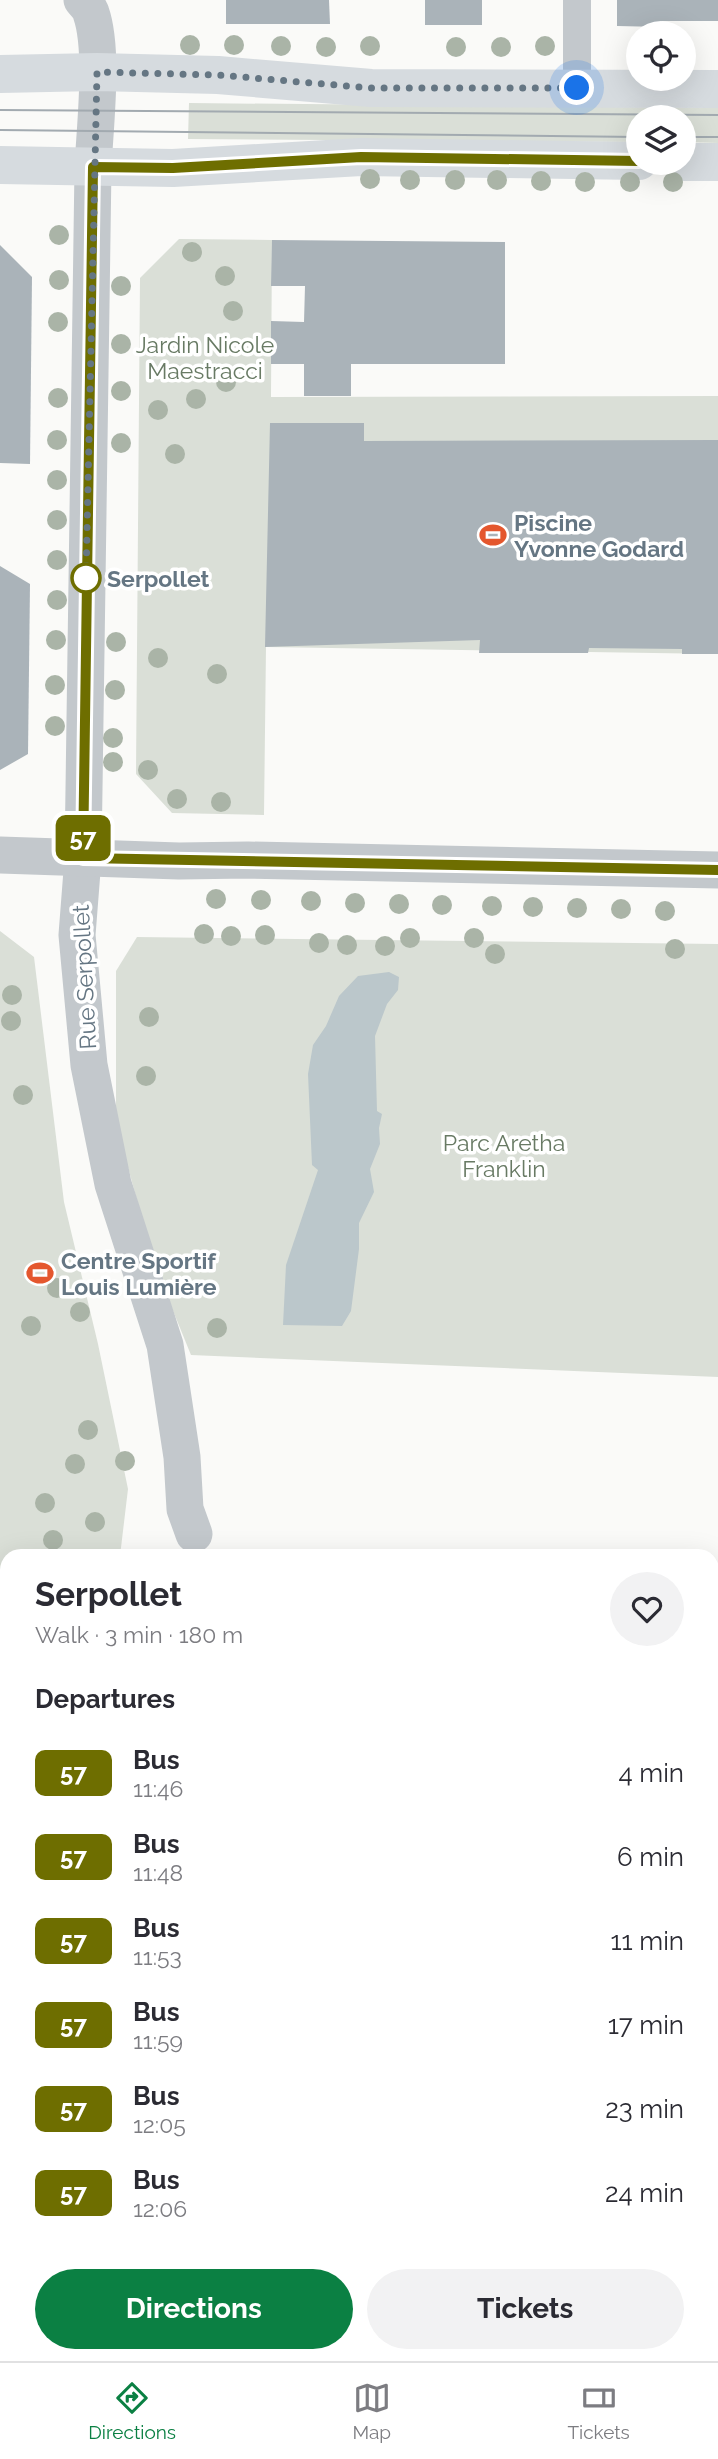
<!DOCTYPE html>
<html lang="en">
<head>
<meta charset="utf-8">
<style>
	body { margin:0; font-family:Raleway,sans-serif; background:#f2f2f3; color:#2b2b33; height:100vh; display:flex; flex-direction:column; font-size:26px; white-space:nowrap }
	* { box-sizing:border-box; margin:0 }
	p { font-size:23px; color:#7c7c81 }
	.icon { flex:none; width:38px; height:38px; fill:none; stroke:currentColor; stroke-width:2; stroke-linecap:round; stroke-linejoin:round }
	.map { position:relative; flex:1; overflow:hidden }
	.drawer { position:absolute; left:0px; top:1549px; width:719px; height:814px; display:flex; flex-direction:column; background:#fff; border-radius:21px 21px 0 0; box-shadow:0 7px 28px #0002 }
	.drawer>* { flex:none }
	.badge { padding:0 14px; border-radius:10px; font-size:24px; line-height:46px }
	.tools { position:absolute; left:626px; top:21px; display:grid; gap:14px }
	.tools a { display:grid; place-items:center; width:70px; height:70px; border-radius:50%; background:#fff; box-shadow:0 7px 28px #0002; font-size:35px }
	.you { position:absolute; width:35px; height:35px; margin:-18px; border:5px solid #fff; border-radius:50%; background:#1a73e8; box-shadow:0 0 0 10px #1a73e833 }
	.map>.badge { position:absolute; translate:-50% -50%; box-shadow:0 0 0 4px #fff }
	h2 { padding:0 35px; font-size:26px; line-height:63px }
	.round { display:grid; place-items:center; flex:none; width:74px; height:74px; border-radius:37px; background:#f2f2f3 }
	.summary { display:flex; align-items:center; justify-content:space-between; height:119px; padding:0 35px }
	h1 { font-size:33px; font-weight:700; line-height:52px }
	.primary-button { display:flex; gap:14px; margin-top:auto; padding:14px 35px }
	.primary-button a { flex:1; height:80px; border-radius:42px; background:#0b8043; color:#fff; font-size:28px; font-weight:700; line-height:80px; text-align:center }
	.primary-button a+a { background:#f2f2f3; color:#2b2b33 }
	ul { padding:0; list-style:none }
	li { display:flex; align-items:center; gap:21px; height:84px; padding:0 35px }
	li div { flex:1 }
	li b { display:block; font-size:26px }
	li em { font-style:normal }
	li .badge { min-width:77px; font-weight:700; text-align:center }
	.tabs { display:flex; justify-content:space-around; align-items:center; height:98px; border-top:2px solid #e1e1e2; background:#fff; font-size:19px; color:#7c7c81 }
	.tabs a { display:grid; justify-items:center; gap:4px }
	.tabs .on { color:#0b8043 }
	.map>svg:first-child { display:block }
	.green { fill:#dadfd7 }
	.water { fill:#bbc7cb }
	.building { fill:#aab3b9 }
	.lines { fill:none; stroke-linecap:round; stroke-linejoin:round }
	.service { stroke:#c3c8cc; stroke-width:18 }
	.pedestrian { stroke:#c3c8cc; stroke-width:28 }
	.minor { stroke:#c3c8cc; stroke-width:37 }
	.primary { stroke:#d6dbdf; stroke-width:38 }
	.trunk { stroke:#d6dbdf; stroke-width:38 }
	.motorway { stroke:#d6dbdf; stroke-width:38 }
	.tram { stroke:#a2aab0; stroke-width:2 }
	.tree { fill:#aab4a7 }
	.line-casing { stroke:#fff; stroke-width:16 }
	.line { stroke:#6e6e00; stroke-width:10 }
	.walk { stroke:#657683; stroke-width:7; stroke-dasharray:0 12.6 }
	.stop-dot { fill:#fff; stroke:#6e6e00; stroke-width:3.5 }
	.labels { text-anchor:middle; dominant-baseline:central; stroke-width:7; stroke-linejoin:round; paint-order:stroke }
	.park-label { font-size:23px; fill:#687a64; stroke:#fff }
	.poi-label { font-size:23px; font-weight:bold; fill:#657683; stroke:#fff; text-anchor:start }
	.stop-label { font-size:23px; font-weight:bold; fill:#657683; stroke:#fff; text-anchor:start }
	.street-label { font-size:23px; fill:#657683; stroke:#fff }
</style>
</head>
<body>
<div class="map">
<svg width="718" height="2361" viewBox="0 0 718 2361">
	<rect width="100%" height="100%" fill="#fafaf8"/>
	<g class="green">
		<path d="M 189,103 L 718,108 L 718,143 L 684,142 L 684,117 L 639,117 L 639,142 L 188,139 Z"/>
		<path d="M 179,239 L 272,240 L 271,397 L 718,396 L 718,654 L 266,647 L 264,815 L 172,813 L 136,774 L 140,278 Z"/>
		<path d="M 0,931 L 34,957 L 64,1202 L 98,1344 L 128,1489 L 120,1556 L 7,1556 L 7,1665 L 0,1695 Z"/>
		<path d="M 137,937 L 718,944 L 718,1377 L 191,1355 L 156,1269 L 116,1124 L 116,971 Z"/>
	</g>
	<path class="water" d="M 389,972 L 399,977 L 398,990 L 387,1004 L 375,1036 L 377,1111 L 382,1114 L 379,1128 L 380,1144 L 370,1169 L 374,1192 L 359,1223 L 359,1249 L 351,1311 L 342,1326 L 283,1325 L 286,1265 L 318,1170 L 312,1165 L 308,1074 L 313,1045 L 326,1026 L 339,996 L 358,976 Z"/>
	<g class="building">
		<path d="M 226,0 L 329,0 L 330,24 L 226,24 Z"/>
		<rect x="425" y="0" width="57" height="25"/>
		<path d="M 617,0 L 718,0 L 718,21 L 662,21 L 662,27 L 617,26 Z"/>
		<path d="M 272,240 L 505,242 L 505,364 L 351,364 L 351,396 L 304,396 L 304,364 L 271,364 L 271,321 L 304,322 L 305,286 L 271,286 Z"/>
		<path d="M 0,245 L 32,277 L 30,464 L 0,463 Z"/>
		<path d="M 270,423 L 364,423 L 364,441 L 718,440 L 718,654 L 682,654 L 682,649 L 589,648 L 588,653 L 479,653 L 480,640 L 265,647 Z"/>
		<path d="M 0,566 L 30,584 L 28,754 L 0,770 Z"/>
		<path d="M 6,1677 L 7,1677 L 7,1710 L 0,1708 Z"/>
		<path d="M 0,2106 L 7,2106 L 7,2183 L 2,2235 L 0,2235 Z"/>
	</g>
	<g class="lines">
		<g class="service">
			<path d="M 84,2361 L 84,2356"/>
			<path d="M 177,2361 L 177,2356"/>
		</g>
		<path class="pedestrian" d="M 577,0 L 577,88"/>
		<g class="minor">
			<path d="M 82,0 C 85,4 90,8 91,13 C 104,50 95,126 93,167 L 83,858 L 77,935 L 89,1065 L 113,1184 L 165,1345 L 182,1457 L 185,1509 L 194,1534"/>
			<path d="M 0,855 L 179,861 L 248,860 L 718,870"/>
		</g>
		<g class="primary">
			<path d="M 0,74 L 97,72 L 218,75 L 371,88 L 718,89"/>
			<path d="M 684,162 L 718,162"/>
			<path d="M 0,165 L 173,168 L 361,157 L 639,161"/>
		</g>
		<g class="trunk">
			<path d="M 712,1843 L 718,1843"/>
			<path d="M 0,1903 L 7,1903"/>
			<path d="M 712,1911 L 718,1911"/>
			<path d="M 712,1993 L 718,1993"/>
			<path d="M 0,1994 L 7,1995"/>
		</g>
		<path class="motorway" d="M 712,2080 L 718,2080"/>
		<g class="tram">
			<path d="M 0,110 L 718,115"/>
			<path d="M 0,130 L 639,137"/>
			<path d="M 684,137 L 718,137"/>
		</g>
	</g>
	<g class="tree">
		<circle cx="190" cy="45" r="10"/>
		<circle cx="234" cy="45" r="10"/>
		<circle cx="281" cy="46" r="10"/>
		<circle cx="370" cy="46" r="10"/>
		<circle cx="545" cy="46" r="10"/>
		<circle cx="326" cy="47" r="10"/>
		<circle cx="456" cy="47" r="10"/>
		<circle cx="501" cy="47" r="10"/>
		<circle cx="370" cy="179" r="10"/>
		<circle cx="410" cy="180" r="10"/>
		<circle cx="455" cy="180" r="10"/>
		<circle cx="497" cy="180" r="10"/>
		<circle cx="541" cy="181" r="10"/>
		<circle cx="585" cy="182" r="10"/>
		<circle cx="630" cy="182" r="10"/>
		<circle cx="673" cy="182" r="10"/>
		<circle cx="59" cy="235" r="10"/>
		<circle cx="192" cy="252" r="10"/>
		<circle cx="225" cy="276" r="10"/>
		<circle cx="59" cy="280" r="10"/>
		<circle cx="121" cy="286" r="10"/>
		<circle cx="233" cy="311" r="10"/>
		<circle cx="58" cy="322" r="10"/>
		<circle cx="121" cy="344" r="10"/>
		<circle cx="226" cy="382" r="10"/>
		<circle cx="121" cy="391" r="10"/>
		<circle cx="58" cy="398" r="10"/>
		<circle cx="196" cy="399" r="10"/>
		<circle cx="158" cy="410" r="10"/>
		<circle cx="57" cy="440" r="10"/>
		<circle cx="121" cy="443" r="10"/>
		<circle cx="175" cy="454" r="10"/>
		<circle cx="57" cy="480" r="10"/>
		<circle cx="57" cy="520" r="10"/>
		<circle cx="57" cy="560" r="10"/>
		<circle cx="57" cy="600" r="10"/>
		<circle cx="56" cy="640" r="10"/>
		<circle cx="116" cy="642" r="10"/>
		<circle cx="158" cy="658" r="10"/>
		<circle cx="217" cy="674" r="10"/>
		<circle cx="55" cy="685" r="10"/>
		<circle cx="115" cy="690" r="10"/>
		<circle cx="55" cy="726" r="10"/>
		<circle cx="113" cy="738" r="10"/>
		<circle cx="113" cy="762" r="10"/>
		<circle cx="148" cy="770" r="10"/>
		<circle cx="177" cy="799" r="10"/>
		<circle cx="221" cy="802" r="10"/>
		<circle cx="216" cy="899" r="10"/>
		<circle cx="261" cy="900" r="10"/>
		<circle cx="311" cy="901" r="10"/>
		<circle cx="355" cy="903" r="10"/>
		<circle cx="399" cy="904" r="10"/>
		<circle cx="442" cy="905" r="10"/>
		<circle cx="492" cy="906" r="10"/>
		<circle cx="533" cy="907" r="10"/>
		<circle cx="577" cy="908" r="10"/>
		<circle cx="621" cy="909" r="10"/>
		<circle cx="665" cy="911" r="10"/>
		<circle cx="204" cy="934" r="10"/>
		<circle cx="265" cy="935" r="10"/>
		<circle cx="231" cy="936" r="10"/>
		<circle cx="410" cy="938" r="10"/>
		<circle cx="474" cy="938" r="10"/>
		<circle cx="319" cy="943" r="10"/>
		<circle cx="347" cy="945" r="10"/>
		<circle cx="385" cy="946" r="10"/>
		<circle cx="675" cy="949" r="10"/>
		<circle cx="495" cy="954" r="10"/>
		<circle cx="12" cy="995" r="10"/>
		<circle cx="149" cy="1017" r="10"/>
		<circle cx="11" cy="1021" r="10"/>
		<circle cx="146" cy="1076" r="10"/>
		<circle cx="23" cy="1095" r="10"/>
		<circle cx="57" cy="1288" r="10"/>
		<circle cx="80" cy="1312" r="10"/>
		<circle cx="31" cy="1326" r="10"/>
		<circle cx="217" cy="1328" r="10"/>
		<circle cx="88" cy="1430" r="10"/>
		<circle cx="125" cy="1461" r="10"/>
		<circle cx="75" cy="1464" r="10"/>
		<circle cx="45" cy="1503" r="10"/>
		<circle cx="95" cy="1522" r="10"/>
		<circle cx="53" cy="1540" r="10"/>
	</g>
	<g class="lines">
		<g class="line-casing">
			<path id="line" d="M 639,161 L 361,157 L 173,168 L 93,167 L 83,858 L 718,870"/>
		</g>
		<use href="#line" class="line"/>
		<path class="walk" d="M 86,578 L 97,72 L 218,75 L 371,88 L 577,88"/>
	</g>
	<defs>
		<g id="stadium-bare" transform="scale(2.1)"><path d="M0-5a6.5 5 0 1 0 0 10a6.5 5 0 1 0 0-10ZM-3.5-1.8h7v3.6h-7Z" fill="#e4572e" stroke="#fff" stroke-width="2.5" paint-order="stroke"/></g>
	</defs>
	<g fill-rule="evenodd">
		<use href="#stadium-bare" x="493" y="535"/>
		<use href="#stadium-bare" x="40" y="1273"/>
	</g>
	<circle class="stop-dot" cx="86" cy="578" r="14"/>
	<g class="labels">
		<g class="park-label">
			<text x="205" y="344">Jardin Nicole<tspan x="205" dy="26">Maestracci</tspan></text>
			<text x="504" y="1142">Parc Aretha<tspan x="504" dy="26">Franklin</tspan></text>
		</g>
		<g class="poi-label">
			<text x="514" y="522">Piscine<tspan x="514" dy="26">Yvonne Godard</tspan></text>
			<text x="61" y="1260">Centre Sportif<tspan x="61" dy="26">Louis Lumière</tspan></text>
		</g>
		<g class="stop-label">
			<text x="107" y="578">Serpollet</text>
		</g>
		<g class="street-label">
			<text transform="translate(84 977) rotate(-93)">Rue Serpollet</text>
		</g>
	</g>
</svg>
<div class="tools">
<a><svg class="icon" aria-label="locate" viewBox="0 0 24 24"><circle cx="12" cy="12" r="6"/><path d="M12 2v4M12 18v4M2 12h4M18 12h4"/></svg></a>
<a><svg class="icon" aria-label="layers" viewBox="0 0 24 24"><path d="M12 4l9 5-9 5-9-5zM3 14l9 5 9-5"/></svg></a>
</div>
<div class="you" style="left:577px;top:88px"></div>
<b class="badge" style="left:83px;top:838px;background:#6e6e00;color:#fff">57</b>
<section class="drawer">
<div class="summary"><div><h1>Serpollet</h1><p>Walk · 3 min · 180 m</p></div><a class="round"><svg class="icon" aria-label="heart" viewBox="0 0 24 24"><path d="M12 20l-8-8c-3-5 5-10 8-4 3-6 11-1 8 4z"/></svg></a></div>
<h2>Departures</h2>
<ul>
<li><span class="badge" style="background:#6e6e00;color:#fff">57</span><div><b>Bus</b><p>11:46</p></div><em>4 min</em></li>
<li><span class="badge" style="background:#6e6e00;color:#fff">57</span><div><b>Bus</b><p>11:48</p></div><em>6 min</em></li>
<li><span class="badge" style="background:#6e6e00;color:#fff">57</span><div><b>Bus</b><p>11:53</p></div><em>11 min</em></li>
<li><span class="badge" style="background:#6e6e00;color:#fff">57</span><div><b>Bus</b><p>11:59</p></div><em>17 min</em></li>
<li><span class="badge" style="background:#6e6e00;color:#fff">57</span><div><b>Bus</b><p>12:05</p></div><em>23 min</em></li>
<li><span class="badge" style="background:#6e6e00;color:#fff">57</span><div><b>Bus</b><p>12:06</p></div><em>24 min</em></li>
</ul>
<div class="primary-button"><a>Directions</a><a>Tickets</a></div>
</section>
</div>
<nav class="tabs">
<a class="on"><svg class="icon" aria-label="directions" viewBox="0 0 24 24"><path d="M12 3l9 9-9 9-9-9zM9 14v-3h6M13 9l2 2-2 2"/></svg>Directions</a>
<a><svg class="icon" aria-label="map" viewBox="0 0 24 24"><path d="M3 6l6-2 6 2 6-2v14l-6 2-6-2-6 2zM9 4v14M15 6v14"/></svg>Map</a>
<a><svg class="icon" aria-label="tickets" viewBox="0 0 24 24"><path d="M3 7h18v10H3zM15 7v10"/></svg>Tickets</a>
</nav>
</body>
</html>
